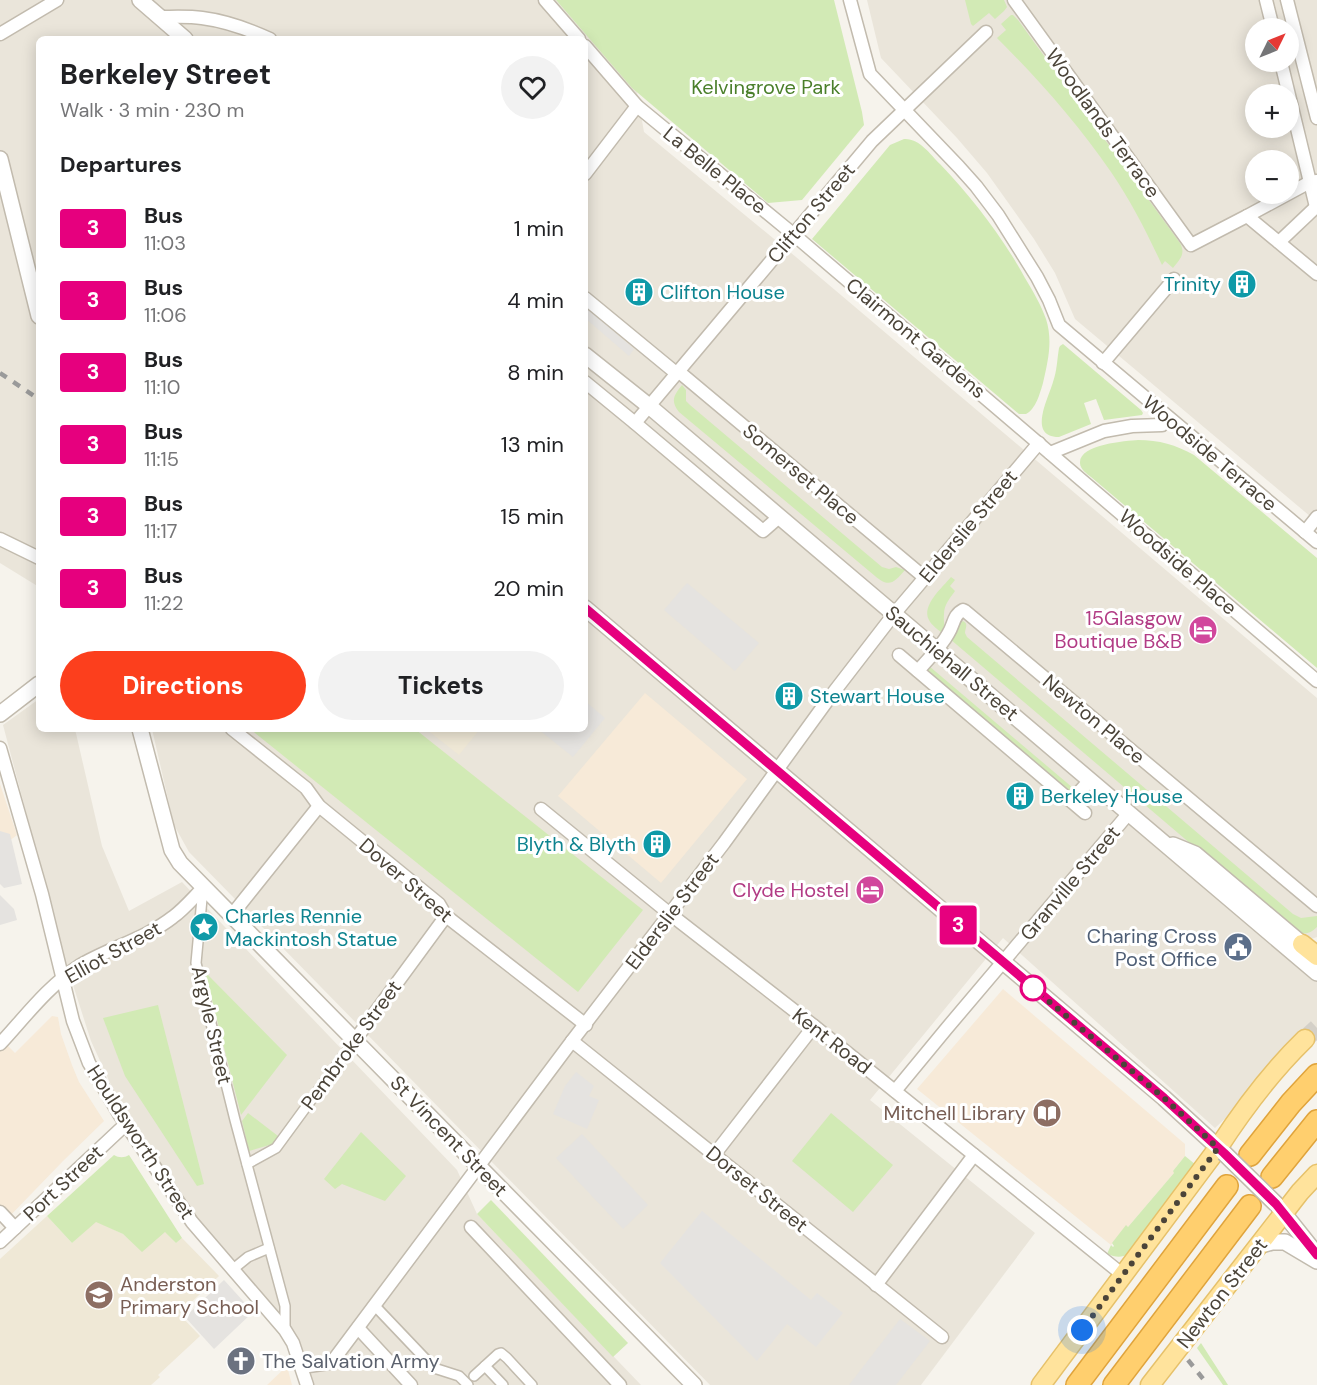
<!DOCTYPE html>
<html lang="en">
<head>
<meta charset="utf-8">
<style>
	body { margin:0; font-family:"DM Sans",sans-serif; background:#f2f2f2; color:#202124; height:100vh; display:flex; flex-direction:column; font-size:22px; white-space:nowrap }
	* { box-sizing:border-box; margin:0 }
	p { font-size:20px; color:#757577 }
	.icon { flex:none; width:33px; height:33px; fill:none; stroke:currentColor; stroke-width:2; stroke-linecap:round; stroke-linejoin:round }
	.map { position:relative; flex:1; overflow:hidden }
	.details { position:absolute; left:36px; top:36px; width:552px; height:696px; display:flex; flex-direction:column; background:#fff; border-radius:9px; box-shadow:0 3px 15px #0003 }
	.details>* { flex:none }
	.badge { padding:0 12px; border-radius:4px; font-size:21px; line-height:39px }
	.needle { width:39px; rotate:47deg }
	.tools { position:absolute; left:1245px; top:18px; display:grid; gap:12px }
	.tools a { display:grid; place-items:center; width:54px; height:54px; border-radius:50%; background:#fff; box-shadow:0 3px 15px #0003; font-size:30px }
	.you { position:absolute; width:30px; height:30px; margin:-15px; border:4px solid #fff; border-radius:50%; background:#1a73e8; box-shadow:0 0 0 9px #1a73e833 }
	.map>.badge { position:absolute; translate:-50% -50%; box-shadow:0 0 0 3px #fff }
	h2 { padding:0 24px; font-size:22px; line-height:54px }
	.round { display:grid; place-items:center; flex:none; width:63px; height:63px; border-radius:32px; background:#f2f2f2 }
	.summary { display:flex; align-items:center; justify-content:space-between; height:102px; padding:0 24px }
	h1 { font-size:28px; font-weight:700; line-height:45px }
	.cta { display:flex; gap:12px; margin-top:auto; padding:12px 24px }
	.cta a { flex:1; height:69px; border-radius:36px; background:#fc3f1d; color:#fff; font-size:24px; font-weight:700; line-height:69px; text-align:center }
	.cta a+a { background:#f2f2f2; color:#202124 }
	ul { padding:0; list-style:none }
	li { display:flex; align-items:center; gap:18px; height:72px; padding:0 24px }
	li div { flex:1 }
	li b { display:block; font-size:22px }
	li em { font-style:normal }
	li .badge { min-width:66px; font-weight:700; text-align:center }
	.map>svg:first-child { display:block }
	.residential { fill:#eae5da; fill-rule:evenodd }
	.commercial { fill:#f7ead8 }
	.education { fill:#efe8d6 }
	.green { fill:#d2eab5 }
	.parking { fill:#e5e3e0 }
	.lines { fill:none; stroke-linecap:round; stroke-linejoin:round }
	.primary-tunnel { stroke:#d4d0c8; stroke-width:18; stroke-dasharray:18 9; stroke-linecap:butt }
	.pedestrian-casing { stroke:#c2bbae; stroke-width:12 }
	.minor-casing { stroke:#c2bbae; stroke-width:15 }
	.tertiary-casing { stroke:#c2bbae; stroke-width:18 }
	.primary-casing { stroke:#e6c16a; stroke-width:21 }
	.motorway-casing { stroke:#e0a43c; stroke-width:24 }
	.pedestrian { stroke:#fff; stroke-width:9 }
	.minor { stroke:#fff; stroke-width:12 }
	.tertiary { stroke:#fff; stroke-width:15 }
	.primary { stroke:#ffe39c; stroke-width:18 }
	.motorway { stroke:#ffcf6e; stroke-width:21 }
	.rail { stroke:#9a9a9a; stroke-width:4.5; stroke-dasharray:8 8; stroke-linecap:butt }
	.tertiary-bridge-casing { stroke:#c2bbae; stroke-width:18; stroke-linecap:butt }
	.tertiary-bridge { stroke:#fff; stroke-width:15 }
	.line-casing { stroke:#fff; stroke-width:14 }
	.line { stroke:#e6007e; stroke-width:9 }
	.walk { stroke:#4b4439; stroke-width:6; stroke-dasharray:0 10.8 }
	.stop-dot { fill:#fff; stroke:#e6007e; stroke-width:3 }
	.labels { text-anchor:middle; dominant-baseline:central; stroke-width:6; stroke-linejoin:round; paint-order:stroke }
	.park-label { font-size:20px; fill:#4a7f2a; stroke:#fff }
	.street-label { font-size:20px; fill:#4b4439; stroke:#fff }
	.culture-label { font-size:20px; fill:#0d838f; stroke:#fff; text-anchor:start }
	.hotel-label { font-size:20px; fill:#b23c85; stroke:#fff; text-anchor:end }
	.service-label { font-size:20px; fill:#4e5e75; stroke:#fff; text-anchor:end }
	.education-label { font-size:20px; fill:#785e54; stroke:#fff; text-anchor:end }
	.worship-label { font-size:20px; fill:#5b616d; stroke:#fff; text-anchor:start }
</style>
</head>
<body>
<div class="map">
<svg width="1317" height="1385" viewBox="0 0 1317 1385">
	<rect width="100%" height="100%" fill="#f6f3ec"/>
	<g class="residential">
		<path d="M 0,0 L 556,0 L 637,92 L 644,132 L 796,257 L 1317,698 L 1317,937 L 1288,947 L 1317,973 L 1317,1032 L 1215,1128 L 1003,938 L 870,1100 L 1035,1233 L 921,1385 L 710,1385 L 189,852 L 174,825 L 152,729 L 585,729 L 585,39 L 39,39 L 39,587 L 0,563 Z"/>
		<path d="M 867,0 L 1317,0 L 1317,522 L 1075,319 L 1055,273 L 1034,239 L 987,173 L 957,138 L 881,58 ZM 1256,28 L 1288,28 L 1288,62 L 1256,62 ZM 1256,94 L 1288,94 L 1288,128 L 1256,128 ZM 1256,160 L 1288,160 L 1288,194 L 1256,194 Z"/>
		<path d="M 39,699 L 39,729 L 75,729 L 102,846 L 129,911 L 182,882 L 457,1170 L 477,1214 L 641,1385 L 309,1385 L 302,1355 L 205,1233 L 122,1109 L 91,1041 L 66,963 L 3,725 Z"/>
	</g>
	<g class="commercial">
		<path d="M 645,693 L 747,779 L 661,883 L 558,796 Z"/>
		<path d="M 0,784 L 17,835 L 0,848 Z"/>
		<path d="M 1003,989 L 1185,1144 L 1185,1156 L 1173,1171 L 1175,1172 L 1128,1227 L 1126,1226 L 1111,1245 L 917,1089 Z"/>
		<path d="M 52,1016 L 58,1017 L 61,1034 L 72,1065 L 79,1082 L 104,1121 L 63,1161 L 5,1221 L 0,1215 L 0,1038 L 15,1053 Z"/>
		<path d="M 287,1366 L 292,1385 L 267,1385 Z"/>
	</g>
	<g class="education">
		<path d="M 426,729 L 480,729 L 459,755 Z"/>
		<path d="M 47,1216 L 72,1243 L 96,1221 L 123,1234 L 142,1251 L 165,1231 L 176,1243 L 182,1238 L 219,1276 L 179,1314 L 200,1336 L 158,1375 L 160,1377 L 151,1385 L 0,1385 L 0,1259 Z"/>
	</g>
	<g class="green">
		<path d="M 556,0 L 834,0 L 862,112 L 864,125 L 802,200 L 768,203 L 632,88 Z"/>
		<path d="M 965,0 L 1004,0 L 1007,7 L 1004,11 L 995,19 L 989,13 L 973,26 L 971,24 Z"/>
		<path d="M 1011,15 L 1013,15 L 1018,20 L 1180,243 C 1186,254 1180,259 1173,268 L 1165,261 L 1162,265 C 1147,233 1131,201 1111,172 C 1077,123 1039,80 997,38 L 1006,30 L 1001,24 Z"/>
		<path d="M 904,139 C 919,138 930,154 940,164 C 973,199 1002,236 1025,278 C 1033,291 1041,305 1046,319 C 1053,341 1048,361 1043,383 C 1040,393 1036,409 1026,414 L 1019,414 L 812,239 L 890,145 Z"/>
		<path d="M 1063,344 L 1141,410 L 1143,413 L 1142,415 L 1104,420 L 1096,399 L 1084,403 L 1091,424 L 1059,437 C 1027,437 1049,397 1053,382 C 1057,371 1057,360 1059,348 L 1060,346 Z"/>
		<path d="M 682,385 L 686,390 L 686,401 L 690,405 L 882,567 L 889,569 L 896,567 L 905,570 C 894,583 889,588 875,576 L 679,412 C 670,401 674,395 682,385 Z"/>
		<path d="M 1138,440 C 1159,440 1176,445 1194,455 L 1317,558 L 1317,668 L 1091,477 C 1087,474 1080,469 1080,463 C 1079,444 1126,441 1138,440 Z"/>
		<path d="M 951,577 L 955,580 L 950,586 L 955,591 C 950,598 944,605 944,614 C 943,622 946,626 943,634 C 939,630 931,625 929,620 C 921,605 943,587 951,577 Z"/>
		<path d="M 963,621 C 969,624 965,628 965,633 L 967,637 L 1293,914 L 1301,918 L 1317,916 L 1317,927 C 1308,936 1302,934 1292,930 L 950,639 L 958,624 Z"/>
		<path d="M 929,666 L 1073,788 L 1068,791 L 1065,790 L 927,671 Z"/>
		<path d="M 250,729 L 415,729 L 643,910 L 578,992 Z"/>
		<path d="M 205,972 L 287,1055 L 241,1115 Z"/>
		<path d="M 158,1005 L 204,1184 L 197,1186 L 125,1076 L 103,1018 Z"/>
		<path d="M 248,1113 L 278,1136 L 273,1144 L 249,1151 L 242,1121 Z"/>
		<path d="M 831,1113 L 893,1165 L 853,1212 L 792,1161 Z"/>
		<path d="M 361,1132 L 406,1176 L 385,1201 L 342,1184 L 335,1189 L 324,1179 Z"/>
		<path d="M 114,1155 C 119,1158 124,1158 129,1155 L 182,1238 L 176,1243 L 165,1232 L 142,1252 L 123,1234 L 96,1222 L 72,1243 L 47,1216 Z"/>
		<path d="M 1185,1156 L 1196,1165 L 1129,1254 C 1121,1258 1115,1257 1107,1254 L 1111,1245 L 1113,1247 L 1114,1246 L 1112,1243 L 1126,1225 L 1128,1227 L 1174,1173 L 1173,1171 Z"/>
		<path d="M 491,1200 L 628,1343 L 613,1357 L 477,1214 Z"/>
		<path d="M 1201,1343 L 1228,1385 L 1223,1385 L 1197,1348 Z"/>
	</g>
	<g class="parking">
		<path d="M 585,307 L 634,349 L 629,356 L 585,318 Z"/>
		<path d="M 687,583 L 759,643 L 735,671 L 664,610 Z"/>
		<path d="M 585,701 L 605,718 L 573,757 L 538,729 L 585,729 Z"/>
		<path d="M 0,831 L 10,834 L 22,884 L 4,888 L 0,884 Z"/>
		<path d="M 0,895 L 14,909 L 17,920 L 0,925 Z"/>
		<path d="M 576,1072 L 594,1086 L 589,1096 L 599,1100 L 587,1129 L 553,1114 L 565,1086 Z"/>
		<path d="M 582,1134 L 648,1205 L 623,1229 L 556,1158 Z"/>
		<path d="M 702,1211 L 811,1300 L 817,1293 L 843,1313 L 816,1347 L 787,1324 L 757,1361 L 660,1263 Z"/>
		<path d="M 224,1280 L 253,1312 L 214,1349 L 185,1317 Z"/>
		<path d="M 900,1319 L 930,1341 L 896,1385 L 849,1385 Z"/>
	</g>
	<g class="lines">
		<path class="primary-tunnel" d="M 1305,1039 L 1317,1028"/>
		<g class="pedestrian-casing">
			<g id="pedestrian">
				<path d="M 203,888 L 196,963 L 235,1120 L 285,1306 L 285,1330"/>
				<path d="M 247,1164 L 276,1148 L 355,1040"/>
				<path d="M 232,1270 L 248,1257 L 269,1248"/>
				<path d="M 375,1306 L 434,1368 L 459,1376 L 468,1385"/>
				<path d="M 485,1366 L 503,1385"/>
				<path d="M 474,1376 L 498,1354 L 501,1353 L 507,1358 L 532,1385"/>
			</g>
		</g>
		<g class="minor-casing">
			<g id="minor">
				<path d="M 545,0 L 579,39"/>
				<path d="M 850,0 L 870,74 L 959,167 L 976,186 L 998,215 L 1037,277 L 1049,300 L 1059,325 L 1317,542"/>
				<path d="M 1014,0 L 1191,245 L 1247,216 L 1317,274"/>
				<path d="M 1266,0 L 1273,28"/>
				<path d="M 1287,0 L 1317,118"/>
				<path d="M 159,17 C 173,17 188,16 202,18 C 226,21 248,29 270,39"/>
				<path d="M 0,34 L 57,0"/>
				<path d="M 585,46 L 637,106 L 793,234 L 1317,681"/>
				<path d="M 1281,62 L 1316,207"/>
				<path d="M 585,174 L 637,106"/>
				<path d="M 1247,216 L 1310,182 L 1317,181"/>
				<path d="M 1279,242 L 1317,206"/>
				<path d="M 585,298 L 676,373"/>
				<path d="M 1103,363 L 1174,279"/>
				<path d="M 678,371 L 924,577"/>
				<path d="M 585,382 L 635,423 L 763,531 L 779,517"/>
				<path d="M 635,423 L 872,141 L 986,32"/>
				<path d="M 1050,453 L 1104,431 L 1132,426 L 1162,425 L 1168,418"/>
				<path d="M 1305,532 L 1317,517"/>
				<path d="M 0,539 L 39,558"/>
				<path d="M 899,655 L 1085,813"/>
				<path d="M 918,671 C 928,659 941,647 948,634 C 954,625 953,615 963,610 L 965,611 L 1317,906"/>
				<path d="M 232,729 L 306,788 L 319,806 L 439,904 L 446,916 L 586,1025"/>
				<path d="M 0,748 L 42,894 L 73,1021 L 89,1063 L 119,1114 L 192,1222 L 285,1330 L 293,1343 L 307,1385"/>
				<path d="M 1071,801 L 1090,780"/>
				<path d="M 541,809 L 670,914 L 814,1026 L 1123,1275"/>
				<path d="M 231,916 L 319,806"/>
				<path d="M 355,1040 L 446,916"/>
				<path d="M 572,1041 L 942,1337"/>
				<path d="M 0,1044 C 25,1017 48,986 79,966 C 109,948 145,939 173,917 C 184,909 193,898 203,888"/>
				<path d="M 895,1091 L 947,1028 L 1129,813"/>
				<path d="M 714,1155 L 814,1026"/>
				<path d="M 0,1212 L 15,1228"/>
				<path d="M 471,1227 L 620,1385"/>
				<path d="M 0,1242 L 126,1124"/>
				<path d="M 876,1285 L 974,1155"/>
				<path d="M 358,1328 L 411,1385"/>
				<path d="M 302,1367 L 329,1363 L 335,1358 L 572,1041 L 724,843 L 830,697 L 894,614 L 1039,443"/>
			</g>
		</g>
		<g class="tertiary-casing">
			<g id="tertiary">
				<path d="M 140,0 L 185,39"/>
				<path d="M 0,159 L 39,316"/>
				<path d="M 585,355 L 649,406 L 1317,973"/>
				<path d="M 585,608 L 1164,1098 L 1224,1153"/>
				<path d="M 0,714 L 39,684"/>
				<path d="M 140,729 L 172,850 L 180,863 L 694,1385"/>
				<path d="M 1173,845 L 1195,854 L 1302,944"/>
				<path d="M 1278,1206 L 1317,1255"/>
				<path d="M 1258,1246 L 1272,1242 L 1285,1242 L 1317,1261"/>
			</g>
		</g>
		<g class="primary-casing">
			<g id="primary">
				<path d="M 1302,944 L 1317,956"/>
				<path d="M 1041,1385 L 1218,1148 C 1244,1108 1271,1072 1305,1039"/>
				<path d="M 1150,1385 L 1300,1192 L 1317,1174"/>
			</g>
		</g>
		<g class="motorway-casing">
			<g id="motorway">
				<path d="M 1250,1155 L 1291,1103 L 1317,1075"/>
				<path d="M 1272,1177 L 1317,1121"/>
				<path d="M 1077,1385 L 1227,1186"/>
				<path d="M 1114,1385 L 1250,1206"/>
			</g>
		</g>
		<use href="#pedestrian" class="pedestrian"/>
		<use href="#minor" class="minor"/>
		<use href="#tertiary" class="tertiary"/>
		<use href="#primary" class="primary"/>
		<use href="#motorway" class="motorway"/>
		<g class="rail">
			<path d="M 0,373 L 37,398"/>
			<path d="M 1188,1360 L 1208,1385"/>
		</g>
		<g class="tertiary-bridge-casing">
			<path id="tertiary-bridge" d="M 1224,1153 L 1276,1204"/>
		</g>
		<use href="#tertiary-bridge" class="tertiary-bridge"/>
	</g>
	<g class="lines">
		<g class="line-casing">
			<path id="line" d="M 585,608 L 1164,1098 L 1224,1153 L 1276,1204 L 1317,1255"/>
		</g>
		<use href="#line" class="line"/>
		<path class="walk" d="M 1033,988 L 1164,1098 L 1218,1148 L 1082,1330"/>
	</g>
	<defs>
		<g id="building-disc" transform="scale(1.5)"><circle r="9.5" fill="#0f9aa8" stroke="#fff"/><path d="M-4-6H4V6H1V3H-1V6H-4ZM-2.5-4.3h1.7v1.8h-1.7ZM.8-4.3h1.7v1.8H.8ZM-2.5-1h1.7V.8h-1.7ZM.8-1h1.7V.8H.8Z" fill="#fff"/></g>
		<g id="hotel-disc" transform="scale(1.5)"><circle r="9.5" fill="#d1479c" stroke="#fff"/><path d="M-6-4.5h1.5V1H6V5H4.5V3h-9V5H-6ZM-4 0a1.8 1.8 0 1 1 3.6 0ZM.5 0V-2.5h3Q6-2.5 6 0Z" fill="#fff"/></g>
		<g id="sight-disc" transform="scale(1.5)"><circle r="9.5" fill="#0f9aa8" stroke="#fff"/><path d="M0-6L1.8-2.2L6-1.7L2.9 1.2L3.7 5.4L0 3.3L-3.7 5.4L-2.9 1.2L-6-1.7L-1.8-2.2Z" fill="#fff"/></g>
		<g id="civic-disc" transform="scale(1.5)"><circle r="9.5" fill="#5c6f8a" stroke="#fff"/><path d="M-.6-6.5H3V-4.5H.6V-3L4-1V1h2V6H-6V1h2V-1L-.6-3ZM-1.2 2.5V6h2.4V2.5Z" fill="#fff"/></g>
		<g id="library-disc" transform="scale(1.5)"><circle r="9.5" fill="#8d6e63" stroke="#fff"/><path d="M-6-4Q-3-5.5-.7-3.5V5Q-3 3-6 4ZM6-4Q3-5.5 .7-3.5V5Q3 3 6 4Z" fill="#fff"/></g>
		<g id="school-disc" transform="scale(1.5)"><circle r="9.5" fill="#8d6e63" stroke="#fff"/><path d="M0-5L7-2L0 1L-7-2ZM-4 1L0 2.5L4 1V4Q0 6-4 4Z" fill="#fff"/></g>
		<g id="church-disc" transform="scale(1.5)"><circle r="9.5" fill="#6b7280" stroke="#fff"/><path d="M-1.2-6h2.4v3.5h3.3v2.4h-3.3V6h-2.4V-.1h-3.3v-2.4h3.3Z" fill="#fff"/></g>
	</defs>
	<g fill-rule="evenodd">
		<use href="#building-disc" x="1242" y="284"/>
		<use href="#building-disc" x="639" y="292"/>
		<use href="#hotel-disc" x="1203" y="630"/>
		<use href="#building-disc" x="789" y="696"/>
		<use href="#building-disc" x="1020" y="796"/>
		<use href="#building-disc" x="657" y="844"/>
		<use href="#hotel-disc" x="870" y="890"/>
		<use href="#sight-disc" x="204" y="927"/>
		<use href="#civic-disc" x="1238" y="947"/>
		<use href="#library-disc" x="1047" y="1113"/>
		<use href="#school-disc" x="99" y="1295"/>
		<use href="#church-disc" x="241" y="1361"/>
	</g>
	<circle class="stop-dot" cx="1033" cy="988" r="12"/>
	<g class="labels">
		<g class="park-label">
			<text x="766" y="87">Kelvingrove Park</text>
		</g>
		<g class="street-label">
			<text transform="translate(1103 123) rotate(54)">Woodlands Terrace</text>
			<text transform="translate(715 170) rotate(39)">La Belle Place</text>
			<text transform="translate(811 213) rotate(-50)">Clifton Street</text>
			<text transform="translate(916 338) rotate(40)">Clairmont Gardens</text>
			<text transform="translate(1210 453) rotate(40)">Woodside Terrace</text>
			<text transform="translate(801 474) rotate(40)">Somerset Place</text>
			<text transform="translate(968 526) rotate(-50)">Elderslie Street</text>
			<text transform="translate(1178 562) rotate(41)">Woodside Place</text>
			<text transform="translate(952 663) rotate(40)">Sauchiehall Street</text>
			<text transform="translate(1094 719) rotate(40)">Newton Place</text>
			<text transform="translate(406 880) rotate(41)">Dover Street</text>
			<text transform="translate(1070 883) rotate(-50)">Granville Street</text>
			<text transform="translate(672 911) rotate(-53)">Elderslie Street</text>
			<text transform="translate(113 952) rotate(-29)">Elliot Street</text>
			<text transform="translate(212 1025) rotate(77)">Argyle Street</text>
			<text transform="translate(832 1041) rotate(38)">Kent Road</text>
			<text transform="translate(351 1045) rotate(-54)">Pembroke Street</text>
			<text transform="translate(449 1136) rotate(46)">St Vincent Street</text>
			<text transform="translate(141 1142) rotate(57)">Houldsworth Street</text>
			<text transform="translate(63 1183) rotate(-43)">Port Street</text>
			<text transform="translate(757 1189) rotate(39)">Dorset Street</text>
			<text transform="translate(1222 1293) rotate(-52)">Newton Street</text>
		</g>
		<g class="culture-label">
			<text x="1221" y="284" text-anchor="end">Trinity</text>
			<text x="660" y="292">Clifton House</text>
			<text x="810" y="696">Stewart House</text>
			<text x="1041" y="796">Berkeley House</text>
			<text x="636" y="844" text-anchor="end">Blyth &amp; Blyth</text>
			<text x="225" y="916">Charles Rennie<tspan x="225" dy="23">Mackintosh Statue</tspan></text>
		</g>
		<g class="hotel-label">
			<text x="1182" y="618">15Glasgow<tspan x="1182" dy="23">Boutique B&amp;B</tspan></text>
			<text x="849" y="890">Clyde Hostel</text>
		</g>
		<g class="service-label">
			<text x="1217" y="936">Charing Cross<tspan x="1217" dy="23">Post Office</tspan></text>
		</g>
		<g class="education-label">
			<text x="1026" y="1113">Mitchell Library</text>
			<text x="120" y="1284" text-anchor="start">Anderston<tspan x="120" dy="23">Primary School</tspan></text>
		</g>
		<g class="worship-label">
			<text x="262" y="1361">The Salvation Army</text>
		</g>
	</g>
</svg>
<div class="tools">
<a><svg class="needle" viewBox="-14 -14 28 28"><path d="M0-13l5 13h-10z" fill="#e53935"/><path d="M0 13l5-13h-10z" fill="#757577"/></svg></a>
<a>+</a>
<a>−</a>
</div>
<div class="you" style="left:1082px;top:1330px"></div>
<b class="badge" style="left:958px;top:925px;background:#e6007e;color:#fff">3</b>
<section class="details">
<div class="summary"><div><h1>Berkeley Street</h1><p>Walk · 3 min · 230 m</p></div><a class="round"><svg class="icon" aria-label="heart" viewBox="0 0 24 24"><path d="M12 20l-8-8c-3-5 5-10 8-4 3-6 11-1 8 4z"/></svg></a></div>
<h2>Departures</h2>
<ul>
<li><span class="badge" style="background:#e6007e;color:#fff">3</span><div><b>Bus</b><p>11:03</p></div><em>1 min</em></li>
<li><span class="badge" style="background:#e6007e;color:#fff">3</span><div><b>Bus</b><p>11:06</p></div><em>4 min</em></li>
<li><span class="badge" style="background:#e6007e;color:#fff">3</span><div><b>Bus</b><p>11:10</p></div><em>8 min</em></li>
<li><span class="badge" style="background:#e6007e;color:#fff">3</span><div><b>Bus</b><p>11:15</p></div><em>13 min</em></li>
<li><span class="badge" style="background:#e6007e;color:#fff">3</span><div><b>Bus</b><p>11:17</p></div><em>15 min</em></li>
<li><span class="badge" style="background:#e6007e;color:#fff">3</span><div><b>Bus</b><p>11:22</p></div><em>20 min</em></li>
</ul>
<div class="cta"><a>Directions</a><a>Tickets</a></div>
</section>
</div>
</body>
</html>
